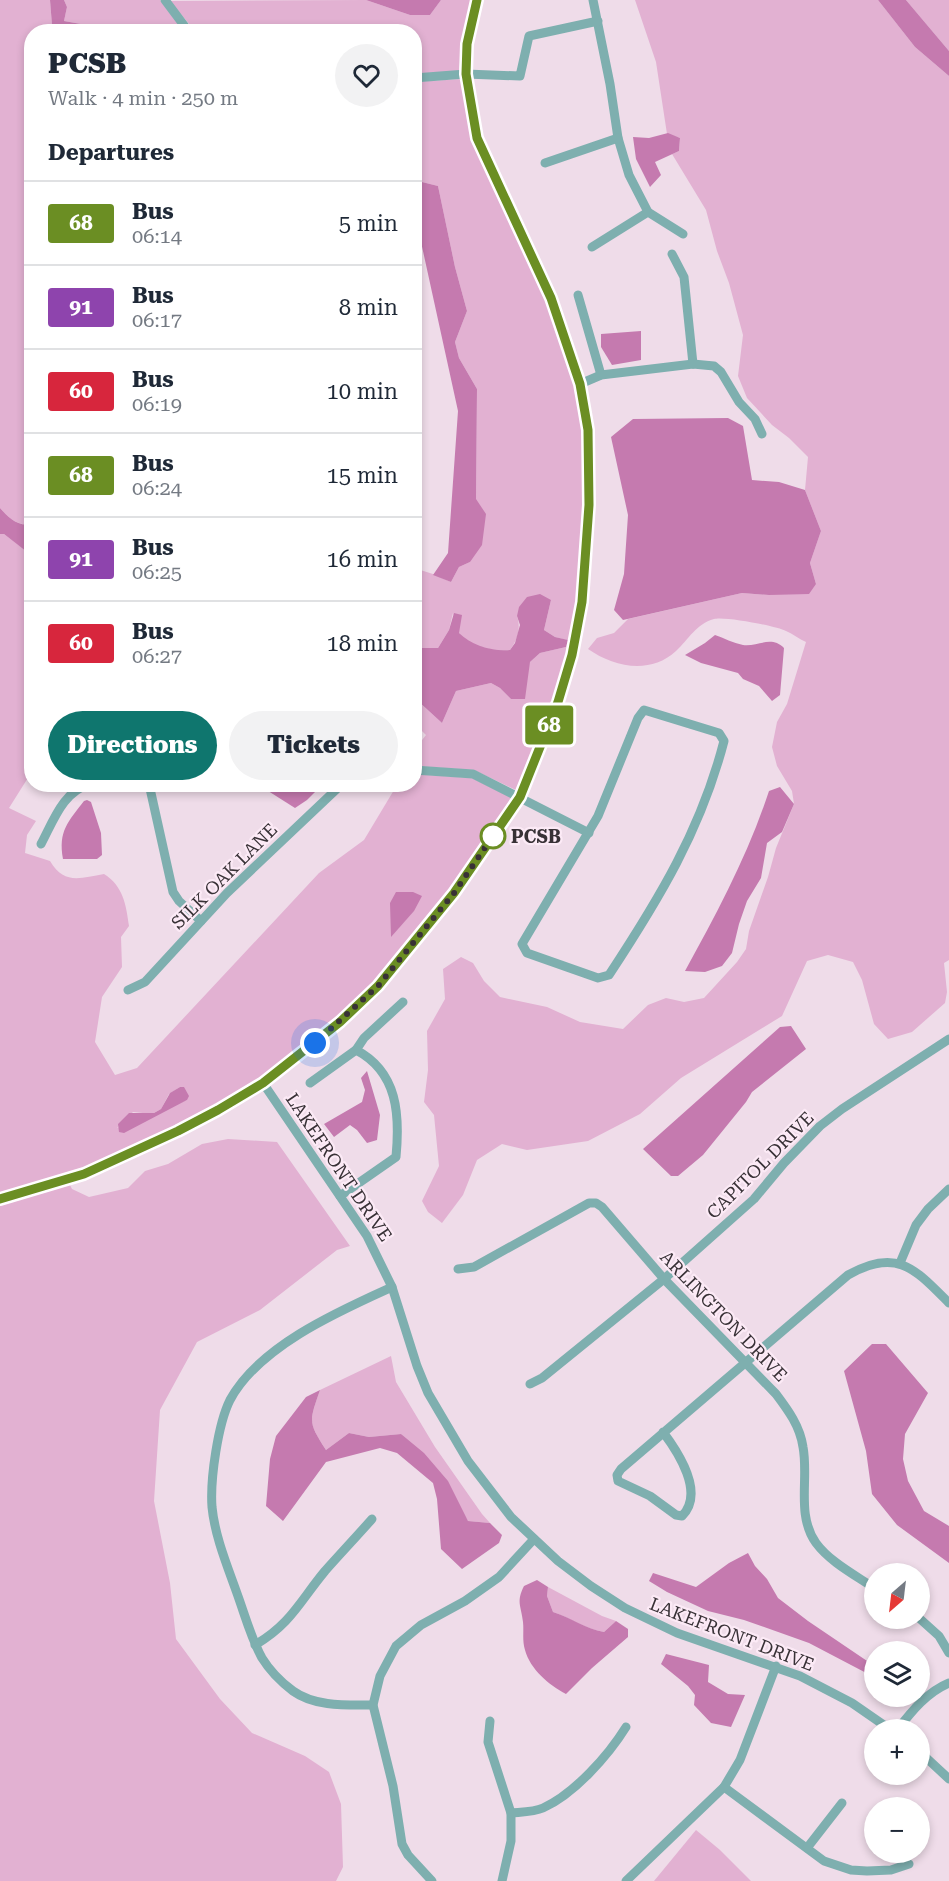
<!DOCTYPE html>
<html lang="en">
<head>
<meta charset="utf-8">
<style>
	body { margin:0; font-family:"Roboto Serif",serif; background:#f2f2f3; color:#1f2937; height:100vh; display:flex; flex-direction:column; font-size:22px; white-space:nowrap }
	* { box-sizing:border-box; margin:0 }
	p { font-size:20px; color:#747a83 }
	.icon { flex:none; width:33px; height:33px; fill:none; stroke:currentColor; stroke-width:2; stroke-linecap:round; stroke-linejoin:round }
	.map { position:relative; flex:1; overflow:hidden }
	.drawer { position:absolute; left:24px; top:24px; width:398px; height:768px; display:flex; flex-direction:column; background:#fff; border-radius:24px; box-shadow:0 3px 9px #0003 }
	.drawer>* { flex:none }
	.badge { padding:0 12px; border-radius:4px; font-size:21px; line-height:39px }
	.needle { width:39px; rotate:208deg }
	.fabs { position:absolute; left:864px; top:1563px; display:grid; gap:12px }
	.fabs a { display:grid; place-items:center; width:66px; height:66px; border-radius:50%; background:#fff; box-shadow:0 3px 9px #0003; font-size:30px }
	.you { position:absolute; width:30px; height:30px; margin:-15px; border:4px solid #fff; border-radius:50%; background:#1a73e8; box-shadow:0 0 0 9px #1a73e833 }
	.map>.badge { position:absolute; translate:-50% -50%; box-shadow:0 0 0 3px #fff }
	h2 { padding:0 24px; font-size:22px; line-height:54px }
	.round { display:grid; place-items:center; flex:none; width:63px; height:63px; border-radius:32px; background:#f2f2f3 }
	.overview { display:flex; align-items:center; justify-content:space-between; height:102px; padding:0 24px }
	h1 { font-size:28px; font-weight:800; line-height:45px }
	.action { display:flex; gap:12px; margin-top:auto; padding:12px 24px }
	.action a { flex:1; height:69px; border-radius:36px; background:#0f766e; color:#fff; font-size:24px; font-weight:800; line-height:69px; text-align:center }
	.action a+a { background:#f2f2f3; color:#1f2937 }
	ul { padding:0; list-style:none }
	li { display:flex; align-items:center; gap:18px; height:84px; padding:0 24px; border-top:2px solid #e0e1e3 }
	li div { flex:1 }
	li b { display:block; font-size:22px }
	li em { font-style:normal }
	li .badge { min-width:66px; font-weight:700; text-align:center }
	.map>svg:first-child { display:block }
	.green { fill:#e2b1d2; fill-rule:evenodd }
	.water { fill:#c57aaf }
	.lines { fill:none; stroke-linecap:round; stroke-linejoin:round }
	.minor { stroke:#7eafaf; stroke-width:9 }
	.line-casing { stroke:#fff; stroke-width:14 }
	.line { stroke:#6b8e23; stroke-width:9 }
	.walk { stroke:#383136; stroke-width:6; stroke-dasharray:0 10.8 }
	.stop-dot { fill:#fff; stroke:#6b8e23; stroke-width:3 }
	.labels { text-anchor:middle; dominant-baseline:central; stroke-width:4.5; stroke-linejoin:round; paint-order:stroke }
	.stop-label { font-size:18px; font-weight:bold; fill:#383136; stroke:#fceaf6; text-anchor:start }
	.street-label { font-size:18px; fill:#383136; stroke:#fceaf6 }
</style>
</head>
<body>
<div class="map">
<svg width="949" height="1881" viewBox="0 0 949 1881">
	<rect width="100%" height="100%" fill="#efdce9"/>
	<g class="green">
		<path d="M 0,0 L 50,0 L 52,25 L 49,31 L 32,32 L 32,524 C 18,527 8,517 0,508 Z"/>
		<path d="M 64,0 L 160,0 L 183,31 L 95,31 L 92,26 L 64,21 L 67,7 Z"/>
		<path d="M 366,0 L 410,15 L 430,15 L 441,0 L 474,0 L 461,54 L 459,71 L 414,74 L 414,32 L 195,31 L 170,1 Z"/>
		<path d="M 635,0 L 878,0 L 915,47 L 949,76 L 949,960 L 944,963 L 947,992 L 945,1003 L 912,1032 L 888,1039 L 874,1024 L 862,980 L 853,962 L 828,955 L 807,961 L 782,1016 L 681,1078 L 640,1114 L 588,1141 L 527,1150 L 502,1144 L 477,1160 L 463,1195 L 442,1223 L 428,1212 L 422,1201 L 439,1166 L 434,1115 L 424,1102 L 428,1070 L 427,1031 L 445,999 L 443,969 L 461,957 L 473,963 L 484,981 L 500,997 L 547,1007 L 580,1022 L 623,1029 L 648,1005 L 666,998 L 684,1002 L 704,998 L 737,962 L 746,949 L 749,931 L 768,877 L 776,848 L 794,804 L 792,791 L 777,766 L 772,747 L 777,722 L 787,704 L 806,642 C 799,639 793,634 786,631 C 776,626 724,616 714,619 C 696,624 689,639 676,651 C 650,675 614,667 588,649 L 597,638 L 614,633 L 628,619 L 742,593 L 769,595 L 816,584 L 810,563 L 821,531 L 805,490 L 808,457 L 789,438 L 772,425 L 747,398 L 738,376 L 743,335 L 729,283 L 717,251 L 706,210 L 672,154 L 679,151 L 680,138 L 667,134 L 656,62 Z"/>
		<path d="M 906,0 L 949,0 L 949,51 Z"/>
		<path d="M 461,79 L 473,140 L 548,300 L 577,388 L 584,431 L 585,508 L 578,602 L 568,654 L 555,701 L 518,791 L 474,770 L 414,766 L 415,749 L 426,735 L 414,723 L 414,652 L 418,701 L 442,723 L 456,691 L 491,683 L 500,688 L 511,699 L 530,662 L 540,653 L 566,647 L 567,640 L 555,637 L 544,630 L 551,600 L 517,616 C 521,628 518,639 510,650 C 496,652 466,646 459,633 C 456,627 455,619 453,613 L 449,630 L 438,648 L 422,648 L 414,645 L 414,568 L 433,574 L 451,582 L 459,567 L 470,562 L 476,499 L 477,389 L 459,358 L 455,342 L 467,311 L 455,267 L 438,186 L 418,181 L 414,186 L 414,82 Z"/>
		<path d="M 0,534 L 4,534 L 32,555 L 31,773 L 9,808 L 36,821 L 27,835 L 25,853 L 50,861 C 64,885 80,878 104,874 C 123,886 126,904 129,926 L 121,937 L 122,967 L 102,997 L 95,1042 L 115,1075 L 137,1068 L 319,873 L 364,840 L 397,785 L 414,784 L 414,774 L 472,778 L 514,799 L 451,890 L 375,984 L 338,1019 L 261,1079 L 216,1107 L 118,1155 L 83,1170 L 0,1195 ZM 180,1087 L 187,1100 L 117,1128 L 133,1112 L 152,1114 L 161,1109 L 169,1094 Z"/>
		<path d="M 228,1139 L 277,1142 L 350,1246 L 337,1250 L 260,1310 L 197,1342 L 160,1410 L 154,1501 L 170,1583 L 176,1639 L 220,1699 L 252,1733 L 305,1756 L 329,1772 L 341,1804 L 343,1867 L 336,1881 L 0,1881 L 0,1203 L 69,1183 L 72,1189 L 89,1197 L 128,1188 L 145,1171 L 168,1164 L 202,1144 Z"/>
		<path d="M 391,1356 L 396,1382 L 435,1447 L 482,1514 L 490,1523 L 468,1521 L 459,1507 L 401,1434 L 369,1437 L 349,1433 L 326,1450 C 308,1422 309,1422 320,1390 Z"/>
		<path d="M 548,1587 L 602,1616 L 616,1621 L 604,1632 C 585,1629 571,1618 553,1612 L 547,1596 Z"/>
		<path d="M 696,1830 L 720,1850 L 751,1881 L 654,1881 Z"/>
	</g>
	<g class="water">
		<path d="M 50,0 L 64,0 L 67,7 L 64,21 L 92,26 L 95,31 L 49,31 L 52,25 Z"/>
		<path d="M 366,0 L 441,0 L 430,15 L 410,15 Z"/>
		<path d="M 878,0 L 906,0 L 949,51 L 949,76 L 915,47 Z"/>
		<path d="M 668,133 L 680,138 L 679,151 L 655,162 L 661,175 L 650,187 L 636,159 L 633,137 L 649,138 Z"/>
		<path d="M 418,181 L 438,186 L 455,267 L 467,311 L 455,342 L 459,358 L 477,389 L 476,499 L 486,514 L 482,545 L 470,562 L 459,567 L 451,582 L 433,575 L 448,553 L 458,411 L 421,242 C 417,226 407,196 418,181 Z"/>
		<path d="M 641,331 L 641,360 L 612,365 L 601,347 L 601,334 Z"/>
		<path d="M 728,418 L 743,426 L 752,480 L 779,482 L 805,490 L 821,531 L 810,563 L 816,584 L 809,594 L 769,595 L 742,593 L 623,620 L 614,610 L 624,574 L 628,515 L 611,437 L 633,419 Z"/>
		<path d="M 0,508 C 8,517 18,527 31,524 L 31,555 L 4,534 L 0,534 Z"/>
		<path d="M 540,594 L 551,600 L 544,630 L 555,637 L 568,640 L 566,647 L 540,653 L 530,662 L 525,699 L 511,699 L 500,688 L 491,683 L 456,691 L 442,723 L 418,701 L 414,645 L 422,648 L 438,648 L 449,630 L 454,613 L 462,615 L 459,633 C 471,645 493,652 510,650 L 515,643 L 520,625 L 517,616 L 519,607 L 527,597 Z"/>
		<path d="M 715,635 C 724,638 733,643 743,645 C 758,647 771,635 784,648 L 780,695 L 772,701 L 759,686 L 743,679 L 738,673 L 701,663 L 685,655 L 705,643 Z"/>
		<path d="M 262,785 L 322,785 L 307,800 L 295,808 L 265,789 Z"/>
		<path d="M 780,787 L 794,804 L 782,832 L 767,843 L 761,878 L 747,901 L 739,924 L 732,953 L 722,966 L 705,972 L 685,971 C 717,913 748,855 769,791 Z"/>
		<path d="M 87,800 L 91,802 L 101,833 L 102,855 L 97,859 L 63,859 C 58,831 68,822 84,801 Z"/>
		<path d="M 396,892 L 413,892 L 422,896 L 414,911 L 391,937 L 390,903 Z"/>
		<path d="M 791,1026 L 806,1049 L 752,1092 L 746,1102 L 703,1155 L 678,1176 L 671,1176 L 643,1149 L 780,1027 Z"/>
		<path d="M 367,1071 L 380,1115 L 377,1140 L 367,1143 L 357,1130 L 350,1125 L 334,1137 L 324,1124 L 362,1102 L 365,1090 L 361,1078 Z"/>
		<path d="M 180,1087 L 184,1087 L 189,1096 L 187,1100 L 124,1133 L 119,1132 L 118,1124 L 129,1113 L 154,1113 L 161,1109 L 170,1093 Z"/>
		<path d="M 872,1344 L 886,1344 L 928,1393 L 905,1434 L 903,1459 L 908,1481 L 924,1511 L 949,1526 L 949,1563 L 897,1525 L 872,1494 L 866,1451 L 844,1371 Z"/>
		<path d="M 320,1390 C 309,1422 308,1422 326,1450 L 349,1433 L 369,1437 L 401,1434 L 424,1453 L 448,1481 L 468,1521 L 490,1523 L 502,1535 L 499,1543 L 462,1569 L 441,1549 L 437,1499 L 433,1483 L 397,1453 L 380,1448 L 326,1462 L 283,1521 L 266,1506 L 270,1459 L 276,1436 L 306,1397 Z"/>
		<path d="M 748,1553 L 755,1566 L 767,1579 L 778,1598 L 808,1621 L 873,1665 L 872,1676 L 809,1643 L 744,1620 L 708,1611 L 667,1592 L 649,1581 L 653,1573 L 696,1587 L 729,1563 Z"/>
		<path d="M 537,1580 L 548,1587 L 547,1596 L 553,1612 C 572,1618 586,1629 604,1632 L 616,1621 L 628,1629 L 628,1637 L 592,1668 L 566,1694 C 549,1685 530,1669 525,1650 C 522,1641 524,1631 523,1622 C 521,1605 516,1602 524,1586 Z"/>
		<path d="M 666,1654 L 709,1665 L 708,1682 L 728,1694 L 745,1695 L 731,1727 L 711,1723 L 694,1705 L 695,1695 L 688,1686 L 661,1664 Z"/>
	</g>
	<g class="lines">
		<g class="minor">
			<path d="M 165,0 L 189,32"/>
			<path d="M 593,0 L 610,84 L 618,138 L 629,175 L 648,212 L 683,234"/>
			<path d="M 414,78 L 466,74 L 520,76 L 529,36 L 598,21"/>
			<path d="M 545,163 L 618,138"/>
			<path d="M 592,247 L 648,212"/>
			<path d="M 672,254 L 684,277 L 693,364"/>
			<path d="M 578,295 L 601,375"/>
			<path d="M 580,384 L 601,375 L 693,364 L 714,366 L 721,372 L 739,402 L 755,419 L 762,434"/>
			<path d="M 644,710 L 719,733 L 724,741 C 701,830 659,899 609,975 L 598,978 L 527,953 L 522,944 L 598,816 L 638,718 Z"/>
			<path d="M 414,770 L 473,774 L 589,833"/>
			<path d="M 149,784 L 173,892 L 179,901 L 201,921"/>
			<path d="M 41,844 C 53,822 63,790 91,784"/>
			<path d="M 128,990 L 145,982 L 227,893 L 342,784"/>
			<path d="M 263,1083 L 367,1236 L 392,1287 L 417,1366 L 428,1393 L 468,1461 L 511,1517 L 558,1561 L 591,1586 L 625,1608 L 677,1633 L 800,1676 L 852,1703 L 891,1730"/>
			<path d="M 310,1083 L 356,1050"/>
			<path d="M 340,1196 L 396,1157 C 400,1115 398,1072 356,1050 L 364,1038 L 403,1002"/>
			<path d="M 0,1199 L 84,1174 L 149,1145 L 218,1110 L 263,1083 L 341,1022 L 378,986 L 454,893 L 520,797 L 558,702 L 572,655 L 582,602 L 589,505 L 588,430 L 580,384 L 551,298 L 477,138 L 466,74 L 467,44 L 477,0"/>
			<path d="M 900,1263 L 916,1225 L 928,1209 L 949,1189"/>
			<path d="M 458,1269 L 474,1267 L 589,1203 L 596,1203 L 602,1207 L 664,1279 L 776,1394 C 788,1410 800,1426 803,1447 C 809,1478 796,1515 816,1543 C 830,1562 855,1575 874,1588"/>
			<path d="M 530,1384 L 542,1378 L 664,1279 L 754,1199 L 784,1163 L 820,1126 L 842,1109 L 949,1039"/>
			<path d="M 663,1432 C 678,1452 705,1493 682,1516 L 676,1515 L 650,1496 L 618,1481 L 617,1475 L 621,1469 L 848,1275 C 897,1247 915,1269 949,1303"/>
			<path d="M 919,1618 L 939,1636 L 949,1653"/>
			<path d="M 255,1645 C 291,1624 300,1601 325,1571 C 341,1553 357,1536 372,1519"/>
			<path d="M 373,1705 C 347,1705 315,1707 293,1691 C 281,1682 270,1671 262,1658 C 252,1640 246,1619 239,1599 C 229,1570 215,1538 212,1507 C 210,1479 218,1424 230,1400 C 259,1346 339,1311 392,1287"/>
			<path d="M 490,1721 L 488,1742 L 511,1813 L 511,1841 L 502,1881"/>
			<path d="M 897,1730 C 912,1711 927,1692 949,1683"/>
			<path d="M 920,1752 L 949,1779"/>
			<path d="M 724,1787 L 824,1861 L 851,1870 L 867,1871 L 891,1870 L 909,1864"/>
			<path d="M 511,1813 C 521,1812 534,1812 543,1808 C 574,1794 608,1756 626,1727"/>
			<path d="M 807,1848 L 842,1803"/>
			<path d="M 432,1881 L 408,1855 L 402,1844 L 393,1786 L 373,1705 L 380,1676 L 396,1646 L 421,1625 L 465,1601 L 499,1577 L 534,1539"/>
			<path d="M 626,1881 L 724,1787 L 740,1760 L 776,1666"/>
		</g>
	</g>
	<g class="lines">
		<g class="line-casing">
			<path id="line" d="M 0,1199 L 84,1174 L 178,1131 L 218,1110 L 263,1083 L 340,1022 L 378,986 L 454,893 L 520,797 L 558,702 L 572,655 L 582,602 L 589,505 L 588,430 L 580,384 L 551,298 L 477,138 L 466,74 L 467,44 L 477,0"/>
		</g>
		<use href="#line" class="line"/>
		<path class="walk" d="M 315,1043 L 378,986 L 454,893 L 493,836"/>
	</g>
	<circle class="stop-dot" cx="493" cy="836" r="12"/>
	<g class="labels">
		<g class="stop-label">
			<text x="511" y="836">PCSB</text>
		</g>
		<g class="street-label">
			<text transform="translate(224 876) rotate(-45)">SILK OAK LANE</text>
			<text transform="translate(760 1165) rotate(-45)">CAPITOL DRIVE</text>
			<text transform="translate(339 1167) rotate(56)">LAKEFRONT DRIVE</text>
			<text transform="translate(724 1316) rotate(46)">ARLINGTON DRIVE</text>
			<text transform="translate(732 1634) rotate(21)">LAKEFRONT DRIVE</text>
		</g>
	</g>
</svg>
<div class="fabs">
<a><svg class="needle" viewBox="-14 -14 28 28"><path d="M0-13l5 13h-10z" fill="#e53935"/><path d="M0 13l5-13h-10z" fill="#747a83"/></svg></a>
<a><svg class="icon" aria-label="layers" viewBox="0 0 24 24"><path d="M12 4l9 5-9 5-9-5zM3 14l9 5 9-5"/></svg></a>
<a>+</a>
<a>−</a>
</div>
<div class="you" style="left:315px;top:1043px"></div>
<b class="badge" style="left:549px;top:725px;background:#6b8e23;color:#fff">68</b>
<section class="drawer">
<div class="overview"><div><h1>PCSB</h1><p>Walk · 4 min · 250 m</p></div><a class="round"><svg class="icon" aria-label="heart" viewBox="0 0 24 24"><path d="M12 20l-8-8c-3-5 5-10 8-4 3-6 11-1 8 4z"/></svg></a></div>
<h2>Departures</h2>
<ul>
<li><span class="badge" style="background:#6b8e23;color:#fff">68</span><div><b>Bus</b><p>06:14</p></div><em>5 min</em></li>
<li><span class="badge" style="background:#8e44ad;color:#fff">91</span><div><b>Bus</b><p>06:17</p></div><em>8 min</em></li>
<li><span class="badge" style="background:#d7263d;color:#fff">60</span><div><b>Bus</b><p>06:19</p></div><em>10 min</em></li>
<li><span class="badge" style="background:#6b8e23;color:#fff">68</span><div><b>Bus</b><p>06:24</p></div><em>15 min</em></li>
<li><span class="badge" style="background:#8e44ad;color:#fff">91</span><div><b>Bus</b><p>06:25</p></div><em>16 min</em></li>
<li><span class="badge" style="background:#d7263d;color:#fff">60</span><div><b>Bus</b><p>06:27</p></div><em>18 min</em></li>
</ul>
<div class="action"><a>Directions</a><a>Tickets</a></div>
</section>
</div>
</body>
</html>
